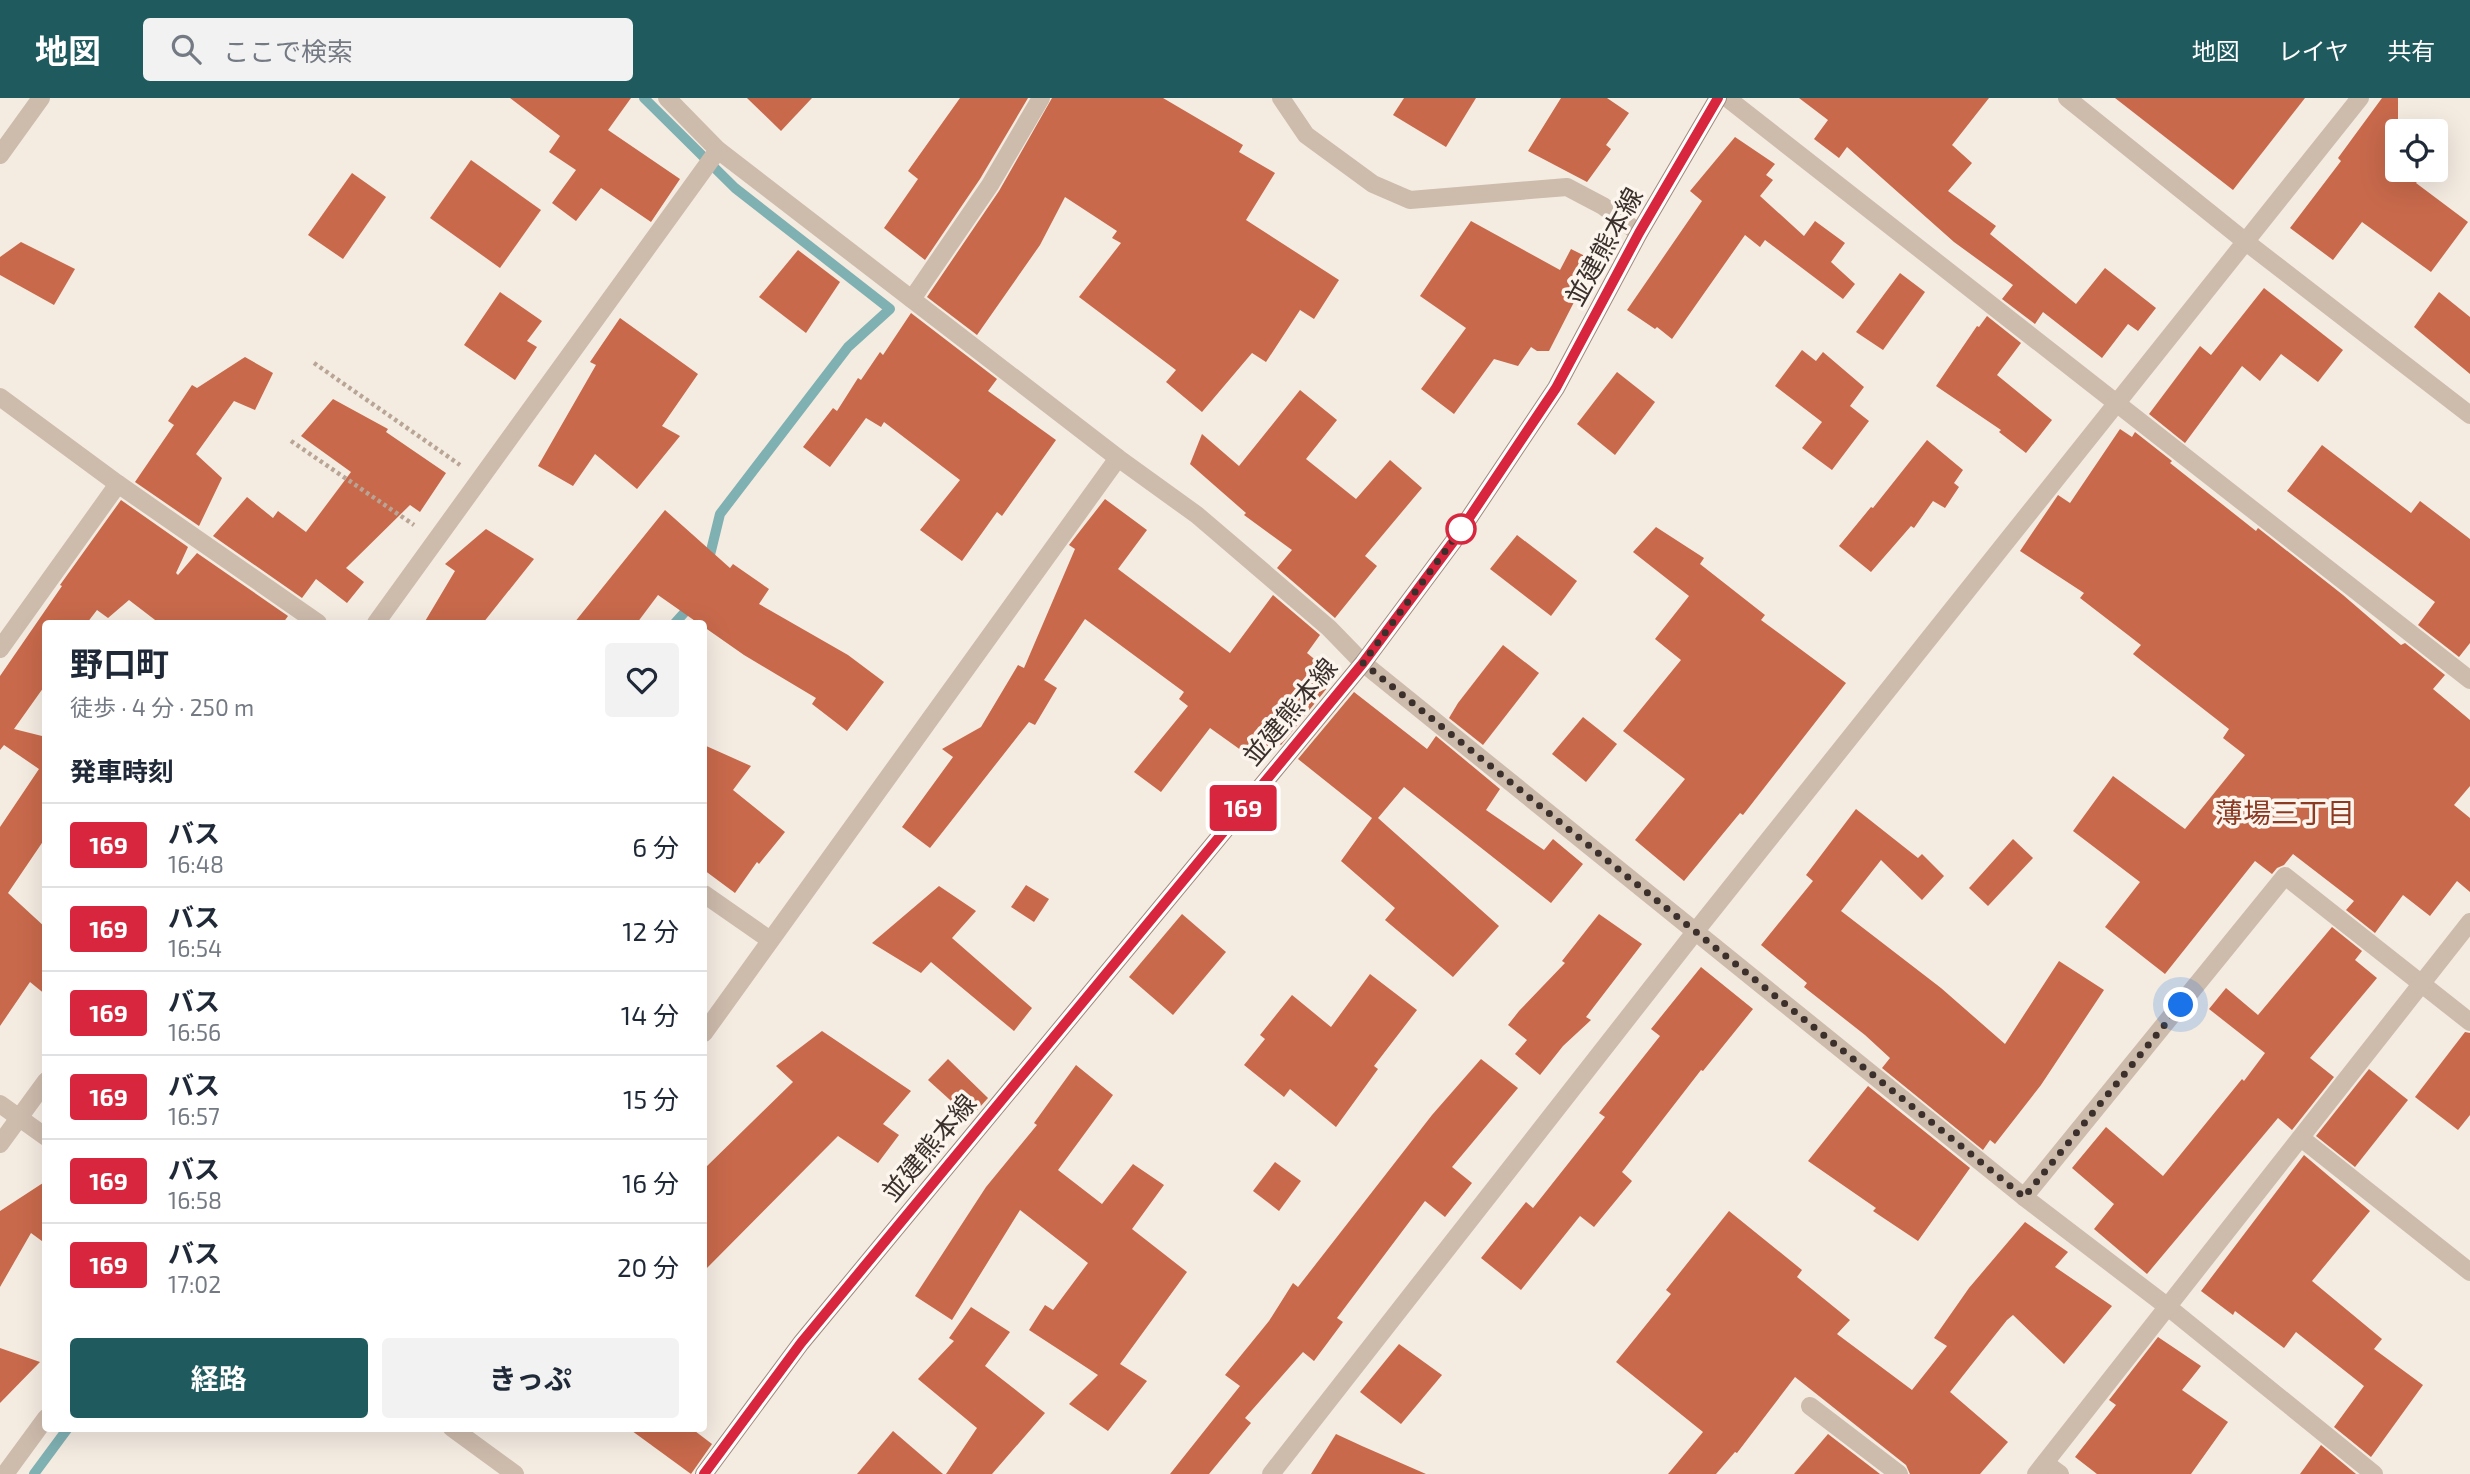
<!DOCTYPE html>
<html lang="ja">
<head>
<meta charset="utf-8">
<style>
	body { margin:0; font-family:"Exo 2","Noto Sans JP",sans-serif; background:#f2f2f3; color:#1f2937; height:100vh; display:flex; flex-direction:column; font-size:26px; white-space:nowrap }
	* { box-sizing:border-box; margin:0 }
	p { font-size:23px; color:#747a83 }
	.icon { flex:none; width:38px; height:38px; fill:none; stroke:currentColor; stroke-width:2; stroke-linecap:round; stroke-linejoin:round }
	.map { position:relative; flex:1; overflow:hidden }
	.side { position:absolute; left:42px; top:522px; width:665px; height:812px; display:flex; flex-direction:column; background:#fff; border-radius:7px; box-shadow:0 7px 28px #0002 }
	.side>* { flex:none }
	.badge { padding:0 14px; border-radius:5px; font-size:24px; line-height:46px }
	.fabs { position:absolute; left:2385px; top:21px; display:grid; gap:14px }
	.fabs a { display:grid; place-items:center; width:63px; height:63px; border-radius:7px; background:#fff; box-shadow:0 7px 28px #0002; font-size:35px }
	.you { position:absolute; width:35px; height:35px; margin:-18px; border:5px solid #fff; border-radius:50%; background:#1a73e8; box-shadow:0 0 0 10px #1a73e833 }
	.map>.badge { position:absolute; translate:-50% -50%; box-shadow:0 0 0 4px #fff }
	h2 { padding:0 28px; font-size:26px; line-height:63px }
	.round { display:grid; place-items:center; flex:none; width:74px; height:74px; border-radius:7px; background:#f2f2f3 }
	.head { display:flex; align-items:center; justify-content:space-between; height:119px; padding:0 28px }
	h1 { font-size:33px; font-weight:700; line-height:52px }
	.primary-button { display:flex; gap:14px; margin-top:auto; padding:14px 28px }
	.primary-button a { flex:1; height:80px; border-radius:7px; background:#1f5a5e; color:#fff; font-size:28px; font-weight:700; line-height:80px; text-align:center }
	.primary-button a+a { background:#f2f2f3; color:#1f2937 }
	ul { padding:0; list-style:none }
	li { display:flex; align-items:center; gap:21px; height:84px; padding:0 28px; border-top:2px solid #e0e1e3 }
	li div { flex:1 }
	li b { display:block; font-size:26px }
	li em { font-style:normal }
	li .badge { min-width:77px; font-weight:700; text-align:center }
	header { display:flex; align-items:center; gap:42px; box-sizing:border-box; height:98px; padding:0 35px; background:#1f5a5e; color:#fff }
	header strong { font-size:33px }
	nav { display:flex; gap:38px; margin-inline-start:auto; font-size:24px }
	.search { width:490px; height:63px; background:#f2f2f3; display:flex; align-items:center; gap:18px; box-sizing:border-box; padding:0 24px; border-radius:7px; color:#747a83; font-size:26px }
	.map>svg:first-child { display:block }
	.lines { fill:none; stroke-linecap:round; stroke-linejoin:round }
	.stream { stroke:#7fb0b2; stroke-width:10 }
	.building { fill:#c8694b }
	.path { stroke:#b9a596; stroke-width:4.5; stroke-dasharray:3.5 3.5; stroke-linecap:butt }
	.service { stroke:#cdbbac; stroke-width:18 }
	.minor { stroke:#cdbbac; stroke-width:18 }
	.tertiary { stroke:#cdbbac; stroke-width:18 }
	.secondary { stroke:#a18a7d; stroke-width:18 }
	.line-casing { stroke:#fff; stroke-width:16 }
	.line { stroke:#d7263d; stroke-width:10 }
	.walk { stroke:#3b302b; stroke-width:7; stroke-dasharray:0 12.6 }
	.stop-dot { fill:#fff; stroke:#d7263d; stroke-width:3.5 }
	.labels { text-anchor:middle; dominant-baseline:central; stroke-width:7; stroke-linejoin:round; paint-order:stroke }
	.street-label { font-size:26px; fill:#3b302b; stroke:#fbf5ee }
	.neighbourhood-label { font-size:28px; fill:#8c3b22; stroke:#fbf5ee }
</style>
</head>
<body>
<header>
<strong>地図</strong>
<div class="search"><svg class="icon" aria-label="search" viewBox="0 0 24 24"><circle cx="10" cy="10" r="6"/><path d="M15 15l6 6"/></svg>ここで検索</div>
<nav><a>地図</a><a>レイヤ</a><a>共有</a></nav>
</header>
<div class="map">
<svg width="2470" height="1376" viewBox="0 0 2470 1376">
	<rect width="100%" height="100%" fill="#f4ebe1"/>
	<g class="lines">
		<g class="stream">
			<path d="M 644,0 L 735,90 L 890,211 L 848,249 L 720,416 L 708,465"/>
			<path d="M 675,525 L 693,505"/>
			<path d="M 34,1376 L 68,1330"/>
		</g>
	</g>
	<g class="building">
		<path d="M 510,0 L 631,0 L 608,32 L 680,81 L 651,124 L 601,90 L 576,123 L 552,105 L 576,72 L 549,54 L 560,38 Z"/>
		<path d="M 747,0 L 812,0 L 781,33 Z"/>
		<path d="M 960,0 L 1028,0 L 980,81 L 925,162 L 884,130 L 918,81 L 908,73 Z"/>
		<path d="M 1052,0 L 1163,0 L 1243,47 L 1239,54 L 1275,75 L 1246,122 L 1339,182 L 1314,221 L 1300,212 L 1266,264 L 1252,255 L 1202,314 L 1166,284 L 1176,272 L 1079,199 L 1121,145 L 1112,140 L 1117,133 L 1065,99 L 1040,147 L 977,237 L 927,199 L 999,93 Z"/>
		<path d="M 1404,0 L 1476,0 L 1446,49 L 1393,17 Z"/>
		<path d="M 1561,0 L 1607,0 L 1629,15 L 1606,47 L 1611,51 L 1587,84 L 1528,53 Z"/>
		<path d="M 1799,0 L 1989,0 L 1952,47 L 1972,65 L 1948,93 L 1996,128 L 1990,136 L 2076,206 L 2105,170 L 2156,210 L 2138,233 L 2128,226 L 2102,260 L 2043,214 L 2035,226 L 2002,201 L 2013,187 L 1954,144 L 1847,49 L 1839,60 L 1814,41 L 1828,22 Z"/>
		<path d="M 2115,0 L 2305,0 L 2233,92 Z"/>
		<path d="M 2382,0 L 2398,0 L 2398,72 L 2426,72 L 2416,85 L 2468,124 L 2431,174 L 2362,124 L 2333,162 L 2290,130 L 2341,63 L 2338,60 Z"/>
		<path d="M 1735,39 L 1775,66 L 1766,77 L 1773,82 L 1760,98 L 1804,138 L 1815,123 L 1845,145 L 1831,164 L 1855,186 L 1843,201 L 1765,142 L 1760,149 L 1745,137 L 1672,241 L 1657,229 L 1655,231 L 1627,212 L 1702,103 L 1690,93 Z"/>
		<path d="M 471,62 L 541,112 L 500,170 L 430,120 Z"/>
		<path d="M 352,75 L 386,99 L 343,161 L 308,137 Z"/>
		<path d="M 1471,123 L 1560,172 L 1571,151 L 1595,163 L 1549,253 L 1537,253 L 1531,249 L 1518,268 L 1494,261 L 1454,316 L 1421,291 L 1466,230 L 1420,198 Z"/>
		<path d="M 21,144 L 75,171 L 54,207 L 0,177 L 0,159 Z"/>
		<path d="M 798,152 L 840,184 L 806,235 L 759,199 Z"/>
		<path d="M 1900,175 L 1925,194 L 1883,252 L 1856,234 Z"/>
		<path d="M 2264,190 L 2343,252 L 2318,284 L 2281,256 L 2260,283 L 2242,268 L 2185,345 L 2149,316 L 2200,248 L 2211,257 Z"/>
		<path d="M 500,194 L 542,223 L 527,243 L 537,249 L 515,282 L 464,247 Z"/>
		<path d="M 2439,194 L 2470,219 L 2470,276 L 2414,229 Z"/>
		<path d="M 911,215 L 997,281 L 988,293 L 1056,342 L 1002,418 L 997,414 L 962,463 L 920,432 L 960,382 L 884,324 L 881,329 L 866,320 L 830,369 L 803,349 L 833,310 L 837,313 L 858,280 L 861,282 L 880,254 L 883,257 Z"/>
		<path d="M 1987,218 L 2021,245 L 1997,277 L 2052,322 L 2026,355 L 1999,334 L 2001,332 L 1936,288 L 1977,228 L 1979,229 Z"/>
		<path d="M 620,220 L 698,276 L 662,328 L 680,338 L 637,391 L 595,356 L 573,388 L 538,368 L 596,267 L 590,264 Z"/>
		<path d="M 1802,252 L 1816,263 L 1823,254 L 1864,289 L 1850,308 L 1869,323 L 1832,372 L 1802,350 L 1822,324 L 1775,288 Z"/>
		<path d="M 245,259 L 273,275 L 255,312 L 234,303 L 196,356 L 222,380 L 199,428 L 135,384 L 174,327 L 168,323 L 192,287 L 197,290 Z"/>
		<path d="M 1617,274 L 1655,304 L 1615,357 L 1577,326 Z"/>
		<path d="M 1300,292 L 1337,322 L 1306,361 L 1356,401 L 1390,362 L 1422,390 L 1365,458 L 1377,468 L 1335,520 L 1277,470 L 1292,452 L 1244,417 L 1246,415 L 1190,366 L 1202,336 L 1239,368 Z"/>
		<path d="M 333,301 L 388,331 L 386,334 L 446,375 L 420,414 L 410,407 L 346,470 L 364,484 L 347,505 L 316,481 L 302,500 L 213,438 L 247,399 L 273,420 L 278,413 L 306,434 L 351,374 L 301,338 Z"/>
		<path d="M 2120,331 L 2132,339 L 2135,334 L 2172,363 L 2170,365 L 2256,433 L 2258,430 L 2343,497 L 2401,547 L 2405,545 L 2445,577 L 2433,591 L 2470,622 L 2470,688 L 2454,707 L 2470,720 L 2470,794 L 2457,783 L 2430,818 L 2403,797 L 2375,835 L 2346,812 L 2354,803 L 2293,756 L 2284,767 L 2277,770 L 2272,776 L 2255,763 L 2165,876 L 2105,829 L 2140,784 L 2073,733 L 2113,678 L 2185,731 L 2245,657 L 2223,640 L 2229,631 L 2133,556 L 2141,547 L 2080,500 L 2084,495 L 2020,453 L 2058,397 L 2070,405 Z"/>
		<path d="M 1927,342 L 1963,372 L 1954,385 L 1959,389 L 1945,410 L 1933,403 L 1914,430 L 1911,428 L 1871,474 L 1839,448 L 1871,409 L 1873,410 Z"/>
		<path d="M 2322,347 L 2411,415 L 2420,403 L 2470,441 L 2470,545 L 2459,559 L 2418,527 L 2435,504 L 2287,393 Z"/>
		<path d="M 1105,401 L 1147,432 L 1118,471 L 1230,555 L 1273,497 L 1320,537 L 1307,555 L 1336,579 L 1281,647 L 1276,643 L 1259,665 L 1210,630 L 1161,694 L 1134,674 L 1188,608 L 1179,601 L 1184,594 L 1085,521 L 1044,582 L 1057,590 L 1035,627 L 1029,624 L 930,750 L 902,729 L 953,659 L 942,651 L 981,629 L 1018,567 L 1024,570 L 1075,451 L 1069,447 Z"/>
		<path d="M 121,402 L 188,449 L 176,475 L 178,477 L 197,455 L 288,518 L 283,525 L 159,525 L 129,502 L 108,520 L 97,512 L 87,525 L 46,525 L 46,586 L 14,631 L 46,639 L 46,739 L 8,795 L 46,830 L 46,897 L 30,884 L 0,928 L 0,729 L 39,671 L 4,647 L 0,652 L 0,578 L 62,488 L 60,487 Z"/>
		<path d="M 665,412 L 730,470 L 733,466 L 769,491 L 759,506 L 848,557 L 884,584 L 847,633 L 812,606 L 816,600 L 744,557 L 704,529 L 704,525 L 698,525 L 658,497 L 637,525 L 574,525 Z"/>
		<path d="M 1656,429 L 1704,460 L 1700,466 L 1765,517 L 1761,522 L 1846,585 L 1743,717 L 1740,715 L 1684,783 L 1635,742 L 1685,681 L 1623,633 L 1681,562 L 1655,541 L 1689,498 L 1633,454 Z"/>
		<path d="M 486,431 L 534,461 L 483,525 L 424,525 L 455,473 L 445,466 Z"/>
		<path d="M 1517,437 L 1577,483 L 1551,518 L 1490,471 Z"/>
		<path d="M 1503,547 L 1539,575 L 1483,647 L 1449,620 L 1458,605 Z"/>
		<path d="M 1354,594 L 1427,651 L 1436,638 L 1500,691 L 1486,712 L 1544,752 L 1553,741 L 1583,766 L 1551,805 L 1404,689 L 1378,720 L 1499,828 L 1453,879 L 1385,822 L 1395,810 L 1341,763 L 1372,720 L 1298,661 Z"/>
		<path d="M 1583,619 L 1617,646 L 1586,684 L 1552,656 Z"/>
		<path d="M 704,647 L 751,668 L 733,692 L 785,734 L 759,766 L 757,764 L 735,795 L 704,772 Z"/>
		<path d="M 1856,711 L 1918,760 L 1922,756 L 1944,778 L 1922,802 L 1881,762 L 1841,813 L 1941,890 L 2005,946 L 2059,863 L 2104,892 L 2041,987 L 1995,1046 L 1990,1042 L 1983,1052 L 1882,970 L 1890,960 L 1865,937 L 1804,889 L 1807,885 L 1761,847 L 1813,783 L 1806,777 Z"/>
		<path d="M 2013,741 L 2033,760 L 1988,808 L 1969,790 Z"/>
		<path d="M 1026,787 L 1049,801 L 1034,824 L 1011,809 Z"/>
		<path d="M 939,788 L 976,813 L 952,840 L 1032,910 L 1014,933 L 931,864 L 921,875 L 872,845 Z"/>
		<path d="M 1182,816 L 1226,854 L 1173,917 L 1129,879 Z"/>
		<path d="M 1599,816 L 1642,846 L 1586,919 L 1591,922 L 1563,948 L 1540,977 L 1515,956 L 1527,942 L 1508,927 L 1519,913 L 1565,865 L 1562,863 Z"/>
		<path d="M 2332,829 L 2362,853 L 2355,862 L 2377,880 L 2310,960 L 2334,979 L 2292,1032 L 2278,1020 L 2147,1176 L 2094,1131 L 2114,1106 L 2072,1070 L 2106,1029 L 2163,1078 L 2242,981 L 2244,983 L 2265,955 L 2209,911 L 2226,890 L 2258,917 Z"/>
		<path d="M 1701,869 L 1753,911 L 1703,973 L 1701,972 L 1622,1074 L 1632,1083 L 1594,1129 L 1580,1118 L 1521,1192 L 1481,1160 L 1526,1104 L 1533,1110 L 1605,1019 L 1599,1015 L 1660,938 L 1651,931 Z"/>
		<path d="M 1370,876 L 1417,912 L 1374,968 L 1378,971 L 1336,1029 L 1290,991 L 1284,999 L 1244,967 L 1265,941 L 1260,937 L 1292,897 L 1331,929 Z"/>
		<path d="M 822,933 L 911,993 L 883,1026 L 899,1037 L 878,1065 L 838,1038 L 704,1173 L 704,1071 L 793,984 L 776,968 Z"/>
		<path d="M 2465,934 L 2470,935 L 2470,1017 L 2458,1032 L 2415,999 Z"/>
		<path d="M 948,961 L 988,1000 L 970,1020 L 928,982 Z"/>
		<path d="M 1481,961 L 1518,990 L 1452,1069 L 1472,1085 L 1445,1119 L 1425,1103 L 1337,1220 L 1343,1224 L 1314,1263 L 1303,1254 L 1245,1320 L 1251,1325 L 1209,1376 L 1170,1376 L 1240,1288 L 1225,1277 L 1269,1223 L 1293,1185 L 1298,1189 L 1432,1017 Z"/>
		<path d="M 1076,967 L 1113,997 L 1058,1072 L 1102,1106 L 1133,1066 L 1164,1087 L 1132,1131 L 1187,1174 L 1120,1266 L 1147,1283 L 1108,1333 L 1069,1306 L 1098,1277 L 1029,1232 L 1045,1207 L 1053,1212 L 1088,1165 L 1020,1112 L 952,1222 L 915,1198 L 986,1089 L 1037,1027 L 1034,1025 Z"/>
		<path d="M 2369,971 L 2408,1002 L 2355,1069 L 2316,1038 Z"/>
		<path d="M 1868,988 L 1970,1070 L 1918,1143 L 1873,1113 L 1876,1110 L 1808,1063 Z"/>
		<path d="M 2304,1057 L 2370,1113 L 2312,1183 L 2382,1241 L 2374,1251 L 2423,1287 L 2371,1359 L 2334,1329 L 2364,1288 L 2296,1234 L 2284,1250 L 2235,1213 L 2233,1217 L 2201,1193 Z"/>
		<path d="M 1275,1064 L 1301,1083 L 1279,1113 L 1253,1093 Z"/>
		<path d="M 46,1083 L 46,1146 L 31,1135 L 0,1189 L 0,1113 Z"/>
		<path d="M 1729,1113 L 1802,1172 L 1797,1179 L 1850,1222 L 1837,1236 L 1912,1292 L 1947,1248 L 1934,1240 L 1969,1190 L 2025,1124 L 2068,1154 L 2055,1169 L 2112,1208 L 2064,1266 L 2013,1217 L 2007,1222 L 1950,1294 L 2008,1344 L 1980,1376 L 1910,1376 L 1906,1367 L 1795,1279 L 1737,1355 L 1735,1354 L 1716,1376 L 1668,1376 L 1703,1334 L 1616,1264 L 1671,1196 L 1666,1192 Z"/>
		<path d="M 971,1209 L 1010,1234 L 985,1268 L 1045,1315 L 992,1376 L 946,1376 L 977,1330 L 918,1281 L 954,1243 L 949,1240 Z"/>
		<path d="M 2158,1239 L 2201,1268 L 2182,1292 L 2228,1324 L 2191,1376 L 2097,1376 L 2075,1359 L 2116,1307 L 2109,1302 Z"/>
		<path d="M 1399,1246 L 1442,1277 L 1401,1326 L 1360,1294 Z"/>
		<path d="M 0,1250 L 40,1264 L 0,1305 Z"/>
		<path d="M 628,1330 L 691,1330 L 712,1346 L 691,1376 Z"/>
		<path d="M 893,1333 L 943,1376 L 857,1376 Z"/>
		<path d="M 1336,1336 L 1362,1348 L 1426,1376 L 1311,1376 Z"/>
		<path d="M 1828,1336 L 1880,1376 L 1794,1376 Z"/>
		<path d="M 2321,1347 L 2356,1376 L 2300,1376 Z"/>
	</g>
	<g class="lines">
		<g class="path">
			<path d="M 314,265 L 460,367"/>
			<path d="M 291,343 L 414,427"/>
		</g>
		<g class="service">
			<path d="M 1727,0 L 2470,582"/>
			<path d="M 912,201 L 990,87 L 1041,0"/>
			<path d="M 0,299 L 118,386"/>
			<path d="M 0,551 L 118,386 L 318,525"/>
			<path d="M 704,796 L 770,842"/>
			<path d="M 704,935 L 1118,360"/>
		</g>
		<g class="minor">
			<path d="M 667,0 L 718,52 L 1118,360 L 1197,417 L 1329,530 L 1363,565 L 2024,1099 L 2168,1209 L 2374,1376"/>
			<path d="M 1281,0 L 1306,37 L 1373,86 L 1410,102 L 1567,89 L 1603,108 L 1639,135"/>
			<path d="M 0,57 L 41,0"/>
			<path d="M 376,525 L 718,52"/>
			<path d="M 0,1006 L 46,1039"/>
			<path d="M 2301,1040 L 2470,1174"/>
			<path d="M 0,1046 L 46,983"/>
			<path d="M 2024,1099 L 2285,778 L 2470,924"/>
			<path d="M 1810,1308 L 1899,1376"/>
			<path d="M 452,1330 L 515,1376"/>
			<path d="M 2045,1365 L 2060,1376"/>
			<path d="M 5,1376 L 46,1320"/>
			<path d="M 1271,1376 L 1695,834 L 2360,0"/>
			<path d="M 2036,1376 L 2470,824"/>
		</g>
		<path class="tertiary" d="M 2067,0 L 2246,144 L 2470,317"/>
		<path class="secondary" d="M 704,1376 L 801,1245 L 1363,565 L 1453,444 L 1556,290 L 1639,135 L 1718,0"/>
	</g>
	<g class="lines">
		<g class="line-casing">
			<path id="line" d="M 704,1376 L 801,1245 L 1363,565 L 1453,444 L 1556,290 L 1639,135 L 1718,0"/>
		</g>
		<use href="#line" class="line"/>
		<path class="walk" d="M 1461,431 L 1468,422 L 1363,565 L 2024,1099 L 2181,907"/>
	</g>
	<circle class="stop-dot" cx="1461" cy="431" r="14"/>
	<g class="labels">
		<g class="street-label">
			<text transform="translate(1603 148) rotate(-61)">並建熊本線</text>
			<text transform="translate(1289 613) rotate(-50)">並建熊本線</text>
			<text transform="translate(928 1049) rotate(-50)">並建熊本線</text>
		</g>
		<g class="neighbourhood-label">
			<text x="2285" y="714">薄場三丁目</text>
		</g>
	</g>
</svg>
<div class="fabs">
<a><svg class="icon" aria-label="locate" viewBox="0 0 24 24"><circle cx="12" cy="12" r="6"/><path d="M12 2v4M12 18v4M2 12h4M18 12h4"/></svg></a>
</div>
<div class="you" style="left:2181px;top:907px"></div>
<b class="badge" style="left:1243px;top:710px;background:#d7263d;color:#fff">169</b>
<section class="side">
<div class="head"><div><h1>野口町</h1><p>徒歩 · 4 分 · 250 m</p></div><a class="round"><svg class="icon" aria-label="heart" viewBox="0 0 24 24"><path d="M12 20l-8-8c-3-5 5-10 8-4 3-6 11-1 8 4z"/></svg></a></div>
<h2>発車時刻</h2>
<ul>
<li><span class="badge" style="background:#d7263d;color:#fff">169</span><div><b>バス</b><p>16:48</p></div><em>6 分</em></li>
<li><span class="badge" style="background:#d7263d;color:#fff">169</span><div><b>バス</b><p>16:54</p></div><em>12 分</em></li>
<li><span class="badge" style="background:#d7263d;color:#fff">169</span><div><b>バス</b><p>16:56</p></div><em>14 分</em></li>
<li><span class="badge" style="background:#d7263d;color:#fff">169</span><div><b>バス</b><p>16:57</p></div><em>15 分</em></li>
<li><span class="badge" style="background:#d7263d;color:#fff">169</span><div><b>バス</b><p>16:58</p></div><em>16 分</em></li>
<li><span class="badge" style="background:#d7263d;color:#fff">169</span><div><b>バス</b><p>17:02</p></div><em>20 分</em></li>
</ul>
<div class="primary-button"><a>経路</a><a>きっぷ</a></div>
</section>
</div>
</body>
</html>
